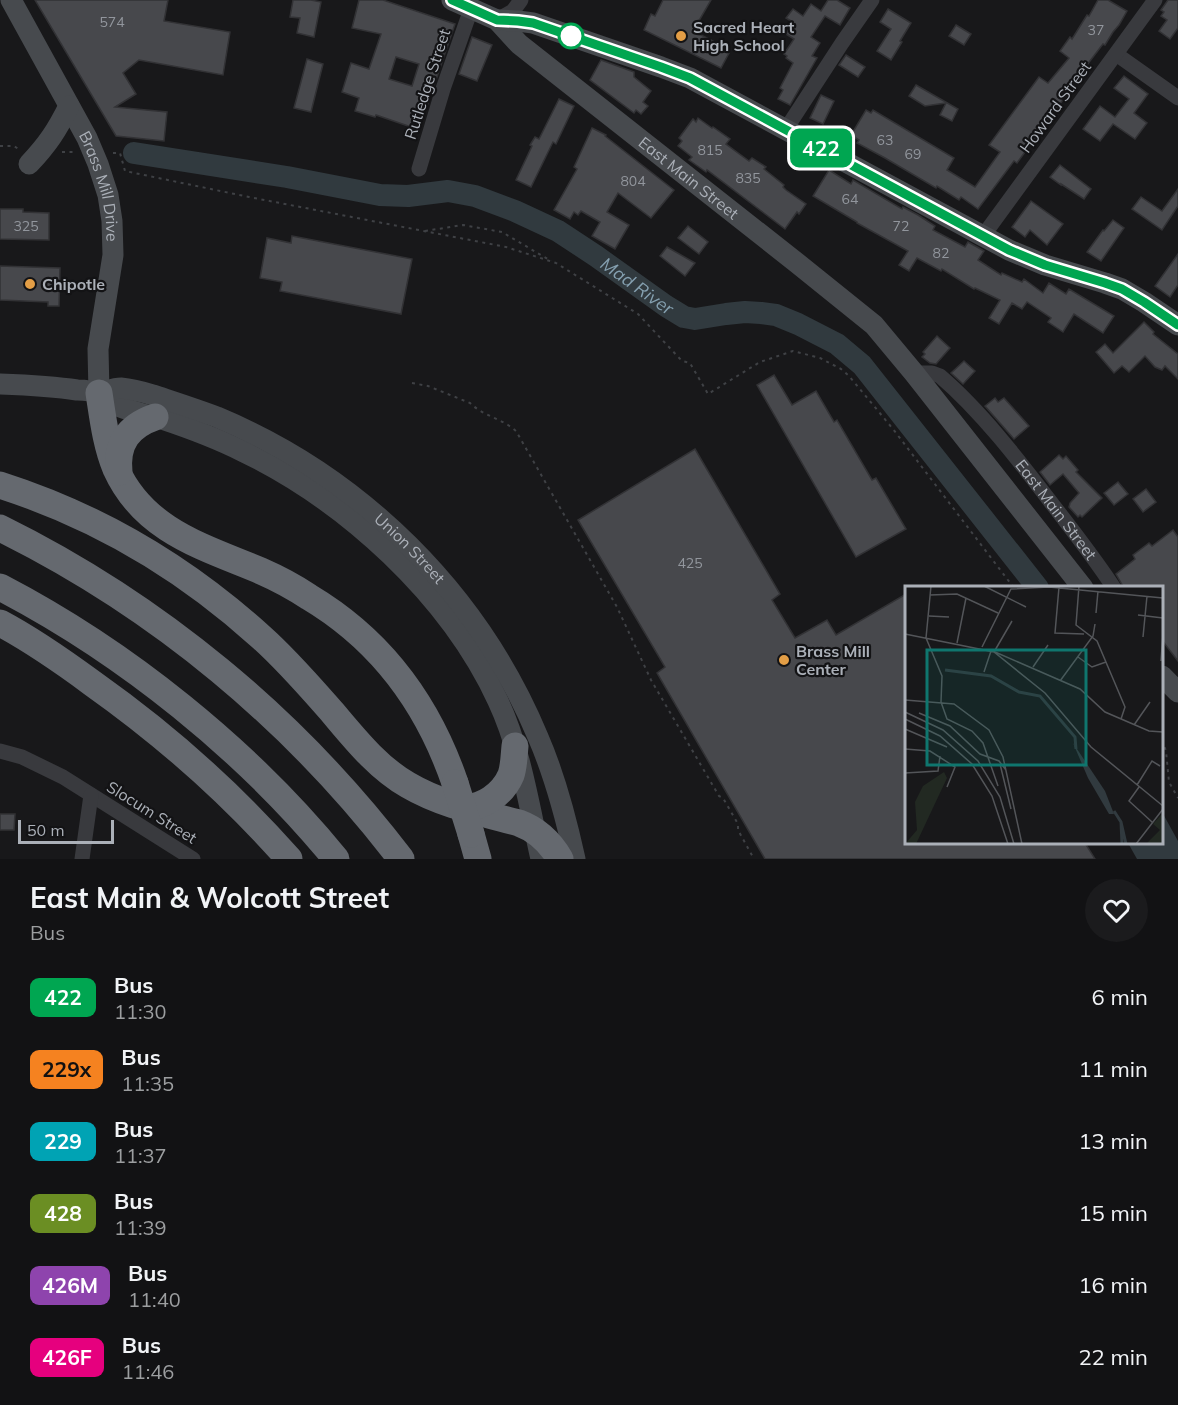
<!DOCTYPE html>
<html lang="en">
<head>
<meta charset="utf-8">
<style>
	body { margin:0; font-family:Mulish,sans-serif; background:#1b1b1d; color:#f1f3f6; height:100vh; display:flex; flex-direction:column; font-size:22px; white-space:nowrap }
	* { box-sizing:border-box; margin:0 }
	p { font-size:20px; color:#9c9ea0 }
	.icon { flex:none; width:33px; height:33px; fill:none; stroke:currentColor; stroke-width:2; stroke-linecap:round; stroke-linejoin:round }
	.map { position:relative; height:859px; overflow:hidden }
	.sheet { display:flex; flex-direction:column; background:#121214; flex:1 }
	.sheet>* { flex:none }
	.badge { padding:0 12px; border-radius:9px; font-size:21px; line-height:39px }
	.scale { position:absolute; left:18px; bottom:15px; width:96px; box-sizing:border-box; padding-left:6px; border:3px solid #abb0b8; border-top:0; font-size:16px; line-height:21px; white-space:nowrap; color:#abb0b8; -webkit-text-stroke:4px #131315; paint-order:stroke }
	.map>.badge { position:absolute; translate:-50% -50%; box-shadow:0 0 0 3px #fff }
	.round { display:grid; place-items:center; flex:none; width:63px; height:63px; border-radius:32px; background:#1b1b1d }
	.headline { display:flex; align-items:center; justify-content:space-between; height:102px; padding:0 30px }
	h1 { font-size:28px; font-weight:700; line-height:45px }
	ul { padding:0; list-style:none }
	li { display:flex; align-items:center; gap:18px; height:72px; padding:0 30px }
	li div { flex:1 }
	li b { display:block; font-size:22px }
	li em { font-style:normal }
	li .badge { min-width:66px; font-weight:700; text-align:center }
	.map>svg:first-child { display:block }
	.water { fill:#313a3f }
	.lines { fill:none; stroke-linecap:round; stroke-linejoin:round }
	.river { stroke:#313a3f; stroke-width:22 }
	.building { fill:#47484c; stroke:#323235; stroke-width:1.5; fill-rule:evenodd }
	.path { stroke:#3f4145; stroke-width:2; stroke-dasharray:3 4.5; stroke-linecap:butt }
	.street { stroke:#393a3e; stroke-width:15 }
	.secondary { stroke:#474a4e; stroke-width:21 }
	.highway { stroke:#65696f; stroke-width:27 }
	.highway-bridge { stroke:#65696f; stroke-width:27 }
	.line-casing { stroke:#fff; stroke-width:14 }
	.line { stroke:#00a651; stroke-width:9 }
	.stop-dot { fill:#fff; stroke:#00a651; stroke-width:3 }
	.poi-dot { fill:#e39e46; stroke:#131315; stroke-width:2 }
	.labels { text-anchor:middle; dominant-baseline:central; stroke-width:4.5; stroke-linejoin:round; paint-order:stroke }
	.number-label { font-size:14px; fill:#92969d }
	.poi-label { font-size:16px; font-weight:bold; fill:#abb0b8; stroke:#131315; text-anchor:start }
	.street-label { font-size:16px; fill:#abb0b8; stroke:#131315 }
	.water-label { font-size:18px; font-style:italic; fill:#85a0b0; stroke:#131315 }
	.inset-river { fill:none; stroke:#313a3f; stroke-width:3 }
	.inset-road { fill:none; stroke:#535559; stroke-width:1.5 }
	.view { fill:#0f766e; fill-opacity:0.15; stroke:#0f766e; stroke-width:3 }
	.inset-edge { fill:none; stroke:#abb0b8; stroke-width:3 }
</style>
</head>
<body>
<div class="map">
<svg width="1178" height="859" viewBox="0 0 1178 859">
	<rect width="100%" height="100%" fill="#18181a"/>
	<path class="water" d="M 1162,812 L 1178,841 L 1178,859 L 1137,859 L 1128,843 L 1162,842 Z"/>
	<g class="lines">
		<path class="river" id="s1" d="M 134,153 L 287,177 L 380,195 L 408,196 L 448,191 L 475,196 L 515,211 L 558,231 L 596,256 L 666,306 L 684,317 L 695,319 L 726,314 L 745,312 L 761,313 L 776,315 L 798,324 L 837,344 L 862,365 L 1038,588"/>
	</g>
	<g class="building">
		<path d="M 35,0 L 168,0 L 164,21 L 230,32 L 223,75 L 139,60 L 123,73 L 136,94 L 115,107 L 167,112 L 164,141 L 116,136 Z"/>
		<path d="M 293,0 L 311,0 L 321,2 L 314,37 L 297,33 L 300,18 L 290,17 Z"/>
		<path d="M 359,0 L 383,0 L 455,24 L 426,109 L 424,108 L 417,129 L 376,115 L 375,117 L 355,111 L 359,98 L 342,92 L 351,63 L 369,69 L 381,34 L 352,28 ZM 396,57 L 419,64 L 412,86 L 389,79 Z"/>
		<path d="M 663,0 L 711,0 L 693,31 L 715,42 L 713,45 L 729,53 L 721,68 L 644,30 L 651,14 L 655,16 Z"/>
		<path d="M 828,0 L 837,0 L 850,8 L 840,25 L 825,16 L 811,37 L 820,43 L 812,56 L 817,58 L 790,105 L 778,99 L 783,90 L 780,88 L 793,63 L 786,58 L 787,56 L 784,54 L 794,39 L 786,34 L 793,22 L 786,18 L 793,9 L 803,16 L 811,4 L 821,11 Z"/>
		<path d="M 1098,0 L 1108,0 L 1127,11 L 1119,25 L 1113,32 L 1105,45 L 1103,44 L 1080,74 L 1081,75 L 1017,163 L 1014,161 L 978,209 L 961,197 L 959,200 L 937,186 L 936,188 L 885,158 L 857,143 L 859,140 L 851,135 L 866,110 L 871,113 L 873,110 L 954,158 L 947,170 L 975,187 L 1000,152 L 989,145 L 1039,77 L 1048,83 L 1069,58 L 1060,51 L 1070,37 L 1072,39 L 1087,15 L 1089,16 Z"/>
		<path d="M 1168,0 L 1178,0 L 1178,28 L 1170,39 L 1159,31 L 1167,20 L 1161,16 L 1164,12 L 1161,10 Z"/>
		<path d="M 888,9 L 911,23 L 900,41 L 902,42 L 891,60 L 877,51 L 891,29 L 880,22 Z"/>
		<path d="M 956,25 L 971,34 L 964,45 L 949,36 Z"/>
		<path d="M 472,37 L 492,45 L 477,81 L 459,74 Z"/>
		<path d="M 846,55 L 865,67 L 858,77 L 839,65 Z"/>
		<path d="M 307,59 L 323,64 L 311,112 L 294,108 Z"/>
		<path d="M 601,60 L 634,72 L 634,77 L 651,91 L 643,102 L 648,106 L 641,114 L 636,110 L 634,113 L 590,80 Z"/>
		<path d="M 1124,76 L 1148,94 L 1134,113 L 1147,123 L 1135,139 L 1113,124 L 1100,141 L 1083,129 L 1100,106 L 1115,117 L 1129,99 L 1114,88 Z"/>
		<path d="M 916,85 L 958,109 L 952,121 L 940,115 L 946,103 L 925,106 L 909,96 Z"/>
		<path d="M 821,95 L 834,101 L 823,124 L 810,118 Z"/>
		<path d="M 559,99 L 574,106 L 556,144 L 553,142 L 531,187 L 516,180 L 532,146 L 530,145 L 535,137 L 539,139 Z"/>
		<path d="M 698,118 L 712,128 L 713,127 L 730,139 L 726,144 L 749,161 L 752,158 L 766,167 L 764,169 L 784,185 L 783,187 L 786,190 L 806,204 L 799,214 L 797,212 L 785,229 L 707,170 L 706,172 L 689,160 L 692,157 L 678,146 L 682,141 L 679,138 L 693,119 L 696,122 Z"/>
		<path d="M 592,128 L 606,135 L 605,136 L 674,190 L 651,218 L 618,193 L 607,212 L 629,225 L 615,249 L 592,236 L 600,222 L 581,211 L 578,215 L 574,212 L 570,219 L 554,210 L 577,169 L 574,167 Z"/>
		<path d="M 1060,165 L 1091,189 L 1084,199 L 1061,184 L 1061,185 L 1050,177 Z"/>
		<path d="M 829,170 L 851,184 L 853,180 L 902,209 L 903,207 L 918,215 L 935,226 L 933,230 L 965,247 L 968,242 L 977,247 L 984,251 L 978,260 L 1001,275 L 1002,273 L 1022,282 L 1024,279 L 1043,293 L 1049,283 L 1066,294 L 1069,289 L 1114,316 L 1103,333 L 1074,314 L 1063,332 L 1048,322 L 1051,318 L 1027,302 L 1022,309 L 1012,303 L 999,324 L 989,318 L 1000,300 L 975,288 L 974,289 L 942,269 L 941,271 L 917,258 L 909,271 L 899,265 L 908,251 L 857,223 L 857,222 L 813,196 Z"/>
		<path d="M 1178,189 L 1178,206 L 1162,230 L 1132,209 L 1141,197 L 1162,211 Z"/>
		<path d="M 1031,201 L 1063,224 L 1047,245 L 1030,230 L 1025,237 L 1012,227 Z"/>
		<path d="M 0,209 L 23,209 L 23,212 L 49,213 L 49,240 L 0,239 Z"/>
		<path d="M 1113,220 L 1124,228 L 1101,261 L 1087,252 L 1103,230 L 1104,231 Z"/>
		<path d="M 688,226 L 708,242 L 699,254 L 678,238 Z"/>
		<path d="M 292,236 L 412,259 L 401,314 L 280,291 L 282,282 L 260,278 L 267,238 L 291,243 Z"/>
		<path d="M 667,247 L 695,263 L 685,276 L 660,256 Z"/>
		<path d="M 1178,254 L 1178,285 L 1170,297 L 1155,286 Z"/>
		<path d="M 0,266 L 60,268 L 59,306 L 48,306 L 48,302 L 0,300 Z"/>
		<path d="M 1144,322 L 1154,332 L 1153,334 L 1178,354 L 1178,379 L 1165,366 L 1162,370 L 1155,367 L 1145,356 L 1129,372 L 1122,366 L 1114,373 L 1096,352 L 1105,344 L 1113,353 Z"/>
		<path d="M 937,336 L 950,348 L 936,364 L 930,363 L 922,357 L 925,354 L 923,352 Z"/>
		<path d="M 964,361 L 975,371 L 963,384 L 951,373 Z"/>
		<path d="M 774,375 L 792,405 L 816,391 L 834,422 L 837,420 L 872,480 L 876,478 L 906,529 L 856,557 L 757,385 Z"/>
		<path d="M 995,398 L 998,402 L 1004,398 L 1029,426 L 1014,439 L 985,406 Z"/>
		<path d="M 695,449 L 780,594 L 772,600 L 795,638 L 827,620 L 836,635 L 906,594 L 906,843 L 1085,843 L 1095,859 L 765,859 L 657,673 L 665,667 L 578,520 Z"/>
		<path d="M 1059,455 L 1063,459 L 1066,456 L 1078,470 L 1076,472 L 1102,498 L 1082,517 L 1080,515 L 1078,517 L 1069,507 L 1070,503 L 1079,493 L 1063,474 L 1050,485 L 1040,472 Z"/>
		<path d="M 1118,482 L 1128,494 L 1114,505 L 1104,493 Z"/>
		<path d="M 1146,489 L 1156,502 L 1143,512 L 1133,499 Z"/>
		<path d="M 1173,530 L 1178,537 L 1178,661 L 1161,639 L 1161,588 L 1124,588 L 1116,574 L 1135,559 L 1133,555 L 1149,543 L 1152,546 Z"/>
		<path d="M 0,814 L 15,814 L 14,830 L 0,830 Z"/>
	</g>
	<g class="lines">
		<g class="path">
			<path d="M 0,146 L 14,146 L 20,150"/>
			<path d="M 62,152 L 74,152"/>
			<path d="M 113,153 L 120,153 L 125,171 L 249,197 L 506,247 L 556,263 L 638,314 L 682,361 L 690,363 L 708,394 L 760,362 L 793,351 L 820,358 L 841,369 L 849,376 L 893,429 L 1014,588"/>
			<path d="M 425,231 L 463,225 L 502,232 L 551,261"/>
			<path d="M 412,383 L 428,386 L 470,403 C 483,416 503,419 516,431 L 617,607 L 651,680 L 719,796 L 723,798 L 738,824 L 738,830 L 754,859"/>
			<path d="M 1162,740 L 1166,751 L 1169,782 L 1178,798"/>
		</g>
		<g class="street">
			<path d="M 497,20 L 513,11 L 521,0"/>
			<path d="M 1116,54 L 1178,98"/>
			<path d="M 786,129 L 842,43 L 872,0"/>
			<path d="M 419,169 L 443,89 L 471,9"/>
			<path d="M 983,236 L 1155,0"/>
			<path id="s2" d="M 914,373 L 932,373 L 940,376 C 982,412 1020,462 1053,505 C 1074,532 1095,559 1114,588"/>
			<path d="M 0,751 L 22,757 L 63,777 L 193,859"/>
			<path d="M 82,859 L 91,795"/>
		</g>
		<g class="secondary">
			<path id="s3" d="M 11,0 L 87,138 L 98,164 L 108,195 L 112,221 L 113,255 L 98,349 L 99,393"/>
			<path id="s4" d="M 452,0 L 497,20 L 519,44 L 797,263 L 874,325 L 914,373 L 1083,588"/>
			<path d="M 497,20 L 518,21 L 533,23 L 661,67 L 690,78 L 1009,250 L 1045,265 L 1105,283 L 1122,289 L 1144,302 L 1178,325"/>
			<path d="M 29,164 C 48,144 57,130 69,106"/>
			<path d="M 0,384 C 26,385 51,386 77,390 C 84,390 93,391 100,394 C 106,397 111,403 118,406 C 132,412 148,415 162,419 C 189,428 216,438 242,451 C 346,501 449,595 498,701 C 521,750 529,806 541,859"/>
			<path id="s5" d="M 99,393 C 107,391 114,388 121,388 C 132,389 143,392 153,395 C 174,402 196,409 217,417 C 361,477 478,593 538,737 C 555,776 566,818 575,859"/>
			<path d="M 1162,676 L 1178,692"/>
		</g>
		<g class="highway">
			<path d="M 99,393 C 103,419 106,445 116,469 C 144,531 204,547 261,571 C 277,578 294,587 309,597 C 381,640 428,704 455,783"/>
			<path d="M 119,472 C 116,443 129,426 155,417"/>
			<path d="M 0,485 C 97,516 186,569 261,637 C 287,660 310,687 333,713 C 355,739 378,768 408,785 C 442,805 482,813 519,823 C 538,830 550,842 560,859"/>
			<path d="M 0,528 C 158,606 295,720 401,859"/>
			<path d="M 0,587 C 125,652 247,750 336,859"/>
			<path d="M 0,623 C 32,640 62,661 92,683 C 164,734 230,792 289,859"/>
			<path d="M 462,807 C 482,809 503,794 511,775 C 514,766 514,756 515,746"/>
			<path d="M 471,834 L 478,859"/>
		</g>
		<path class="highway-bridge" d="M 455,783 L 471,834"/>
	</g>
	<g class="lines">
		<g class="line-casing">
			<path id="line" d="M 452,0 L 497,20 L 518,21 L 533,23 L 661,67 L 690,78 L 1009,250 L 1045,265 L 1105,283 L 1122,289 L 1144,302 L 1178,325"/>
		</g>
		<use href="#line" class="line"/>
	</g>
	<circle class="stop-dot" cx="571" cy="36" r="12"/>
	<g class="poi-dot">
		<circle cx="681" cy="36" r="6"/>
		<circle cx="30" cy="284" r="6"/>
		<circle cx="784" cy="660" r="6"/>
	</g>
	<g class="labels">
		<g class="number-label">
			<text x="112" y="22">574</text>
			<text x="1096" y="30">37</text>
			<text x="885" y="140">63</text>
			<text x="710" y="150">815</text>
			<text x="913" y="154">69</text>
			<text x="748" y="178">835</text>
			<text x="633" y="181">804</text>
			<text x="850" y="199">64</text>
			<text x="26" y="226">325</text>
			<text x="901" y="226">72</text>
			<text x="941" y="253">82</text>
			<text x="690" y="563">425</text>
		</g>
		<g class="poi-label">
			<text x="693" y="27">Sacred Heart<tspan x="693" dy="18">High School</tspan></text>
			<text x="42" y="284">Chipotle</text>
			<text x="796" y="651">Brass Mill<tspan x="796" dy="18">Center</tspan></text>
		</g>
		<g class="street-label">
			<text transform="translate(427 84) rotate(-72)">Rutledge Street</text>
			<text transform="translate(1055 107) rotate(-54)">Howard Street</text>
			<text stroke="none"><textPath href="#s4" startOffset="298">East Main Street</textPath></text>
			<text stroke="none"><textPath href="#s3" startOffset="208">Brass Mill Drive</textPath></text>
			<text stroke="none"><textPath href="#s2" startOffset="204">East Main Street</textPath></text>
			<text stroke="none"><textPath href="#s5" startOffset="358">Union Street</textPath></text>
			<text transform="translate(152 812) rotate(32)">Slocum Street</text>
		</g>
		<g class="water-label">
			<text stroke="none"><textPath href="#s1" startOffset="532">Mad River</textPath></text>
		</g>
	</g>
	<g transform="translate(905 586)">
		<rect width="258" height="258" fill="#18181a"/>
		<path d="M 39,186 L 42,192 L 11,258 L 0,258 L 12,244 L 10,216 L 18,200 ZM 258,227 L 258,258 L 241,258 L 255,244 L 248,238 Z" fill="#222922"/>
		<path d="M 168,157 L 200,205 L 209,228 L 204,228 L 183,192 Z" fill="#313a3f"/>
		<path class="inset-river" d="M 40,84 L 86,90 L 114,106 L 135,110 L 170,151 L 171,163M 209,225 L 216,236 L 217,258M 216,236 L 221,258"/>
		<path class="inset-road" d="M 79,0 L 121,21M 174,0 L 171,39 L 192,55 L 220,121 L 216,133M 154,1 L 150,47 L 179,48M 25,9 L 52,8 L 93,27M 191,27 L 193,5M 233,29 L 258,32M 24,30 L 44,31M 0,48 L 89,66 L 140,107 L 186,161 L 258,220M 238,51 L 242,10M 21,52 L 26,0M 21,52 L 37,90 L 36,116M 52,57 L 61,12M 77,61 L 106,3 L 144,1 L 258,12M 89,66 L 107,35M 90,66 L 175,103 L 200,126 L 244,145 L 258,146M 173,71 L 187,81 L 201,76M 256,75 L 258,48M 128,81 L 143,59M 79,86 L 86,65M 155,95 L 188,50 L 190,38M 0,114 L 49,118 L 84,144 L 98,171 L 117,258M 36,116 L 42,133 L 67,145 L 78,157 L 93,200M 0,126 L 38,144 L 73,175 L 95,211 L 109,258M 14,127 L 45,140 L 75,168 L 94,175 L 101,184M 0,133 L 35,150 L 67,178 L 87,210 L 103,258M 229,139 L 245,116M 0,143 L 42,161M 0,163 L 25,165 L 50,181 L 42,201M 95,178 L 106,223M 0,187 L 33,185 L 35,170M 232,199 L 247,175 L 255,180M 234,201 L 224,215 L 247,236M 231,258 L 258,223"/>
		<path class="view" d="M 22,64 L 181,64 L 181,179 L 22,179 Z"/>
		<rect width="258" height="258" class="inset-edge"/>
	</g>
</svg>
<div class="scale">50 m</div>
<b class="badge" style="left:821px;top:148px;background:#00a651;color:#fff">422</b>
</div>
<section class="sheet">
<div class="headline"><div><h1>East Main &amp; Wolcott Street</h1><p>Bus</p></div><a class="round"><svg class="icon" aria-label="heart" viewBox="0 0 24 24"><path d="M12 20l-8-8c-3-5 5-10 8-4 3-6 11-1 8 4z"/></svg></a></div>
<ul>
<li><span class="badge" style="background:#00a651;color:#fff">422</span><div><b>Bus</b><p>11:30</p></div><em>6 min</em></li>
<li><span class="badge" style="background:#f58220;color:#111">229x</span><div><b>Bus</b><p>11:35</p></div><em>11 min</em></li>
<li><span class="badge" style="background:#00a3b4;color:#fff">229</span><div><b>Bus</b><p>11:37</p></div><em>13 min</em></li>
<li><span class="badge" style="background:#6b8e23;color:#fff">428</span><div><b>Bus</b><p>11:39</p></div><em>15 min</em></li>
<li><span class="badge" style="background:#8e44ad;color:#fff">426M</span><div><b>Bus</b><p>11:40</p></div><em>16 min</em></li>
<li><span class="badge" style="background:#e6007e;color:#fff">426F</span><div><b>Bus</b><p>11:46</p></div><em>22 min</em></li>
</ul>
</section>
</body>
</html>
